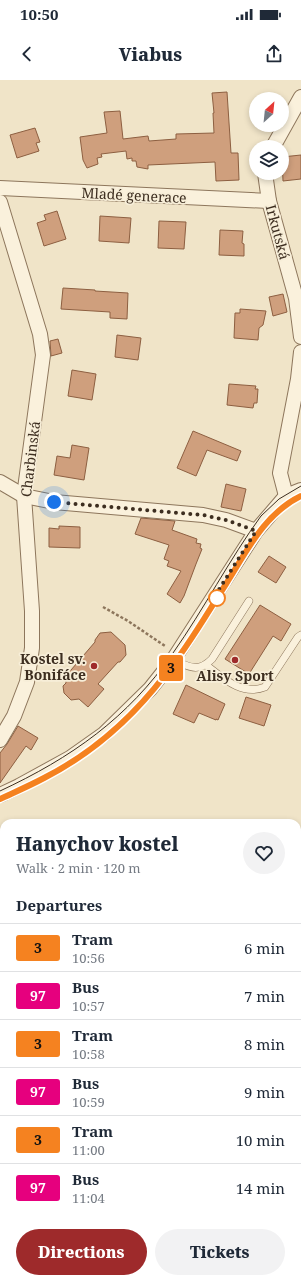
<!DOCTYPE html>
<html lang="en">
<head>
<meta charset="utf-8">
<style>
	body { margin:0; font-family:"Noto Serif",serif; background:#f2f2f3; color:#1f2937; height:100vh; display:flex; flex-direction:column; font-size:15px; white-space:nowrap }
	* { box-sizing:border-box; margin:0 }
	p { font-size:13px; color:#747a83 }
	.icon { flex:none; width:22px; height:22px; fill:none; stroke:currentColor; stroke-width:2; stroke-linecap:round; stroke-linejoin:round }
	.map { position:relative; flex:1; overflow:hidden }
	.panel { position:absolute; left:0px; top:739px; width:301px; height:464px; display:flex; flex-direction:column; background:#fff; border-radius:12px 12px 0 0; box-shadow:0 2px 6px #0003 }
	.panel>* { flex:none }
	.badge { padding:0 8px; border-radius:3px; font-size:14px; line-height:26px }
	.needle { width:26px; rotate:27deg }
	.controls { position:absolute; left:249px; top:12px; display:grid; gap:8px }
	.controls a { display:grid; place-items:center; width:40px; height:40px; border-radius:50%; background:#fff; box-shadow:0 2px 6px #0003; font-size:20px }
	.you { position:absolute; width:20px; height:20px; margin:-10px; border:3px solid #fff; border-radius:50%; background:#1a73e8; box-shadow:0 0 0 6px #1a73e833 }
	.map>.badge { position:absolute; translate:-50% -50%; box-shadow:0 0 0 2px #fff }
	h2 { padding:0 16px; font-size:15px; line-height:36px }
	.round { display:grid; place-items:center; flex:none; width:42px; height:42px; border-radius:21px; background:#f2f2f3 }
	.summary { display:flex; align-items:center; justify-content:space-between; height:68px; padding:0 16px }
	h1 { font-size:19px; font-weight:800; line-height:30px }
	.primary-button { display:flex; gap:8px; margin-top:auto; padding:8px 16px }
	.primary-button a { flex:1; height:46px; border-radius:24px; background:#9e2a2b; color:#fff; font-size:16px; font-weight:800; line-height:46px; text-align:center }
	.primary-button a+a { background:#f2f2f3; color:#1f2937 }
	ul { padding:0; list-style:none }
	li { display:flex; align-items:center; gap:12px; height:48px; padding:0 16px; border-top:1px solid #e0e1e3 }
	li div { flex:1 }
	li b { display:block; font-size:15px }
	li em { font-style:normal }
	li .badge { min-width:44px; font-weight:700; text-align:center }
	.status { display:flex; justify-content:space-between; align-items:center; height:28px; padding:0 20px; background:#fff; direction:ltr }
	.status svg { height:11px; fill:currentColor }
	header { display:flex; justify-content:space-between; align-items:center; height:52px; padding:0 16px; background:#fff; font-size:18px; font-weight:800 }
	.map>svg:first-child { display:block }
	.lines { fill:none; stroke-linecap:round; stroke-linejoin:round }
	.stream { stroke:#6f938a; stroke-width:4.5 }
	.building { fill:#cf9f7d; stroke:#8d5f41 }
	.service-casing { stroke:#8d765c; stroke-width:8 }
	.minor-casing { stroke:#8d765c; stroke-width:16 }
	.tertiary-casing { stroke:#8d765c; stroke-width:18 }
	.path { stroke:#8d765c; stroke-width:2.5; stroke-dasharray:3 2; stroke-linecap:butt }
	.service { stroke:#faf1dc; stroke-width:7 }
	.minor { stroke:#faf1dc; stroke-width:14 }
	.tertiary { stroke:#faf1dc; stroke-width:17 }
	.tram { stroke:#3d2e20; stroke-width:1 }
	.line-casing { stroke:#fff; stroke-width:9 }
	.line { stroke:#f58220; stroke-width:6 }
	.walk { stroke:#3d2e20; stroke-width:4; stroke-dasharray:0 7.2 }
	.stop-dot { fill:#fff; stroke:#f58220; stroke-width:2 }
	.poi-dot { fill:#9e2a2b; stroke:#f7eed8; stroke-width:1.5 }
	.labels { text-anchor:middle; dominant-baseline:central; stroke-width:3.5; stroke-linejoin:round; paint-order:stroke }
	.street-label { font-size:14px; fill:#3d2e20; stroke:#f7eed8 }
	.poi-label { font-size:14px; font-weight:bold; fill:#3d2e20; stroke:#f7eed8; text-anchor:end }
</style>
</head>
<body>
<div class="status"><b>10:50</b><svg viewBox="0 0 49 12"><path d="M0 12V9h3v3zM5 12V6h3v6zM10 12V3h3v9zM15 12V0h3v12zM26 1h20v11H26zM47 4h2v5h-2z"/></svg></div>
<header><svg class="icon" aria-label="back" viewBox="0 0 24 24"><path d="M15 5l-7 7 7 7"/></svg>Viabus<svg class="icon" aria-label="share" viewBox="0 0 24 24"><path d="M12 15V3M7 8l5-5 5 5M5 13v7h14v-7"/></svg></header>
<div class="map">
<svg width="301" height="1203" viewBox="0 0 301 1203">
	<rect width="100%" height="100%" fill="#f0e4c8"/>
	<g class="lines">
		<g class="stream">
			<path d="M 297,1191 L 301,1185"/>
			<path d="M 289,1203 L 292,1199"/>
		</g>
	</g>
	<g class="building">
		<path d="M 227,12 L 231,73 L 238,73 L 239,100 L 216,101 L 215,82 L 148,85 L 148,89 L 137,87 L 136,81 L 132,81 L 132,78 L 127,79 L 126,71 L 101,74 L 102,77 L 97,78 L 98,84 L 87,88 L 83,80 L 80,57 L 107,53 L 104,32 L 120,31 L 123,59 L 148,56 L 149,61 L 176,59 L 176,54 L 214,53 L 213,33 L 214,33 L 212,13 Z"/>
		<path d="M 35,48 L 40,62 L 36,63 L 39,71 L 17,78 L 10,55 Z"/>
		<path d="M 301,75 L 301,99 L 283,101 L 282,77 Z"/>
		<path d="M 57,131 L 66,159 L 44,166 L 37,143 L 46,140 L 44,135 Z"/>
		<path d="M 100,136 L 131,138 L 129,163 L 99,161 Z"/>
		<path d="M 159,141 L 186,142 L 184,169 L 158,168 Z"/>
		<path d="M 220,150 L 243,151 L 242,163 L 244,164 L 244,176 L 219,175 Z"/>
		<path d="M 63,208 L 95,210 L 95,211 L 128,213 L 127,239 L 110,238 L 110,232 L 61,229 Z"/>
		<path d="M 283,214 L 287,232 L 273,236 L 269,217 Z"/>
		<path d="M 240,229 L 266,231 L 263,245 L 259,248 L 258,260 L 234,258 L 235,233 L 240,233 Z"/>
		<path d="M 117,255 L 141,258 L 138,280 L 115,277 Z"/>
		<path d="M 58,259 L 62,273 L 51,276 L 50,261 Z"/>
		<path d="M 72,290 L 96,294 L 92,320 L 68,316 Z"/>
		<path d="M 229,304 L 256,306 L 255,309 L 258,309 L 257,323 L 254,323 L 253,328 L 227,325 Z"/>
		<path d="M 193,351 L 241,371 L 237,381 L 207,370 L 196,396 L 177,388 Z"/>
		<path d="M 72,365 L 89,368 L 84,400 L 54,395 L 57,376 L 70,378 Z"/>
		<path d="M 226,404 L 246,409 L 241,431 L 221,427 Z"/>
		<path d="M 141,438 L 175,441 L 172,450 L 197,459 L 196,463 L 201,464 L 200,468 L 202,469 L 196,484 L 184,516 L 180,523 L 167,514 L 181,491 L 167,486 L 169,481 L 164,479 L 169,465 L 135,454 Z"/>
		<path d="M 59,446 L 80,447 L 80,468 L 49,467 L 49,448 L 59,449 Z"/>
		<path d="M 269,476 L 286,487 L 276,503 L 258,492 Z"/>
		<path d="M 260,525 L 291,544 L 281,561 L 273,556 L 249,594 L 225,579 Z"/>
		<path d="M 111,552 L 125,565 L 126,575 L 120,582 L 118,582 L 98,604 L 104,609 L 88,627 L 79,619 L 71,620 L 64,613 L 63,606 L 66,603 L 65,591 L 71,590 L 95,562 L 95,560 L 100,553 Z"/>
		<path d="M 186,605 L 225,624 L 218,640 L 216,639 L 216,640 L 199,633 L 194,643 L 173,634 Z"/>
		<path d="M 246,617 L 271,625 L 264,646 L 239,638 Z"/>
		<path d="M 18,646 L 38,658 L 31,670 L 26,666 L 0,703 L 0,673 L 7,664 Z"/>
	</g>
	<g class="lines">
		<g class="service-casing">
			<g id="service">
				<path d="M 173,580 C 190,587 198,593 212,579 L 249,521"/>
				<path d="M 206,585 C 224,599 242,616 265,607 L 298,557 L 301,555"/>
			</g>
		</g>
		<g class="minor-casing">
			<g id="minor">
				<path d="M 273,67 L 301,17"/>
				<path d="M 265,93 L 269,121 L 296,218 L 301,257"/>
				<path d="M 0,108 L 269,121"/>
				<path d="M 0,122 L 40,254 L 43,275 L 24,416 L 32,531 L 32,568 L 27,602 L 14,636 L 0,660"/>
				<path d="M 0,402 L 24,416 L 54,422 L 203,435 L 226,440 L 256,451"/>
				<path d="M 286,416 L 280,393 L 298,299 L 301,272"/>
				<path d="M 0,715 L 19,706 L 70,678 L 104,654 L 150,609 L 173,580 L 256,451 L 286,416 L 301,410"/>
				<path d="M 297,985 L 301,986"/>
			</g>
		</g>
		<g class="tertiary-casing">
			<g id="tertiary">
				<path d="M 0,801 L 4,801"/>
				<path d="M 297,819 L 301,819"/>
			</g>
		</g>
		<g class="path">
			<path d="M 103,527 L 128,541 L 165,566"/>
			<path d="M 68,1203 L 69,1199"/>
		</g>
		<use href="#service" class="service"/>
		<use href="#minor" class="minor"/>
		<use href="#tertiary" class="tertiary"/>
		<g class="tram">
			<path d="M 0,711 C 71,678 128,638 173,573 C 204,529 229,480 261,436 L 279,419 L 301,406"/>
			<path d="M 0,719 C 15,712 29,706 44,698 C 91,674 133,637 165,595 C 188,566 207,533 227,502 C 247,470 265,433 301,416"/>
		</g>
	</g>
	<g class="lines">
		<g class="line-casing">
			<path id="line" d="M 0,719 C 15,712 29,706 44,698 C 91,674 133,637 165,595 C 188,567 206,535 226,504 C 247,471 264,434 301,416"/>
		</g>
		<use href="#line" class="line"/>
		<path class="walk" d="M 54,422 L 203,435 L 226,440 L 256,451 L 218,511 L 217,518"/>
	</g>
	<circle class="stop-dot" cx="217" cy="518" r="8"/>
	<g class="poi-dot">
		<circle cx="235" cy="580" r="4"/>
		<circle cx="94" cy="586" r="4"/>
	</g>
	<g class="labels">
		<g class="street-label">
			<text transform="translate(134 115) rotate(3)">Mladé generace</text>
			<text transform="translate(278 152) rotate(75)">Irkutská</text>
			<text transform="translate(30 379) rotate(-83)">Charbinská</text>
		</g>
		<g class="poi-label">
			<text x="86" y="578">Kostel sv.<tspan x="86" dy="16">Bonifáce</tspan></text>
			<text x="235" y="595" text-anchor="middle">Alisy Sport</text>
		</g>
	</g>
</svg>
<div class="controls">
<a><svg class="needle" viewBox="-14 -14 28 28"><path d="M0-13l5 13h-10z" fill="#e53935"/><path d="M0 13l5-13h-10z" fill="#747a83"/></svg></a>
<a><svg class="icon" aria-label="layers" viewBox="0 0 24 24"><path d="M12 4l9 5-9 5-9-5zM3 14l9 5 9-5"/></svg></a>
</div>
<div class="you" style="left:54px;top:422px"></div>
<b class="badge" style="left:171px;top:588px;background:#f58220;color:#111">3</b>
<section class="panel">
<div class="summary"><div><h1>Hanychov kostel</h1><p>Walk · 2 min · 120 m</p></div><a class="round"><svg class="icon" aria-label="heart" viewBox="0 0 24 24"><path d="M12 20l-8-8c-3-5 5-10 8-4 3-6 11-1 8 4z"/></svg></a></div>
<h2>Departures</h2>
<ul>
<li><span class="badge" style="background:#f58220;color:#111">3</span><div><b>Tram</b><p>10:56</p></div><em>6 min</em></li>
<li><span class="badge" style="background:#e6007e;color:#fff">97</span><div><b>Bus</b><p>10:57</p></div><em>7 min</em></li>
<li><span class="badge" style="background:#f58220;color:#111">3</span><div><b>Tram</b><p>10:58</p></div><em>8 min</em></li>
<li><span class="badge" style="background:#e6007e;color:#fff">97</span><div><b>Bus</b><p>10:59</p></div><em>9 min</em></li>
<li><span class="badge" style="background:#f58220;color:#111">3</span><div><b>Tram</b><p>11:00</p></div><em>10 min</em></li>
<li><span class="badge" style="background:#e6007e;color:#fff">97</span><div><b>Bus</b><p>11:04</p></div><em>14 min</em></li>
</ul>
<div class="primary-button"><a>Directions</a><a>Tickets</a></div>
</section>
</div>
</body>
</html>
